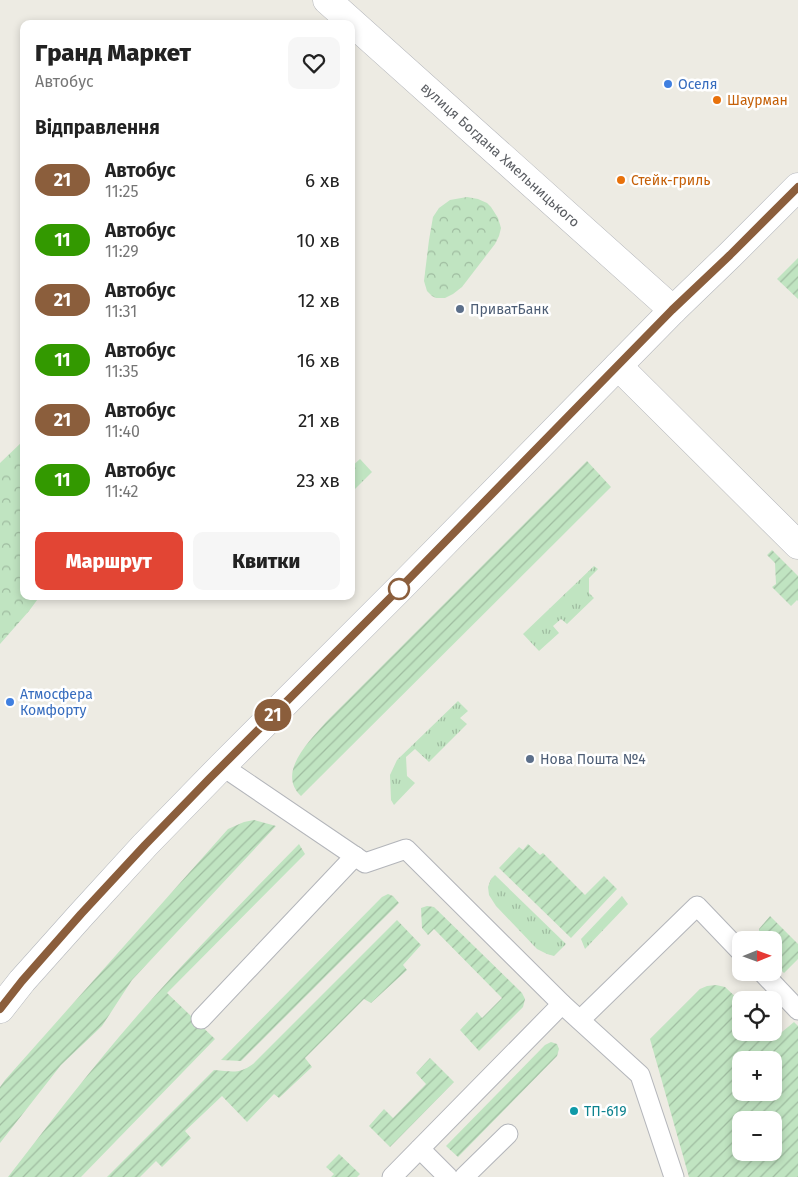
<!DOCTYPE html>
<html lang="uk">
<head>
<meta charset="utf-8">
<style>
	body { margin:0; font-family:"Fira Sans",sans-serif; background:#f6f6f6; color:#222; height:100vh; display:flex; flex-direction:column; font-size:19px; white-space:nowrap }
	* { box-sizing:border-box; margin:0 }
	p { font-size:16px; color:#767676 }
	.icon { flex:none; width:28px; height:28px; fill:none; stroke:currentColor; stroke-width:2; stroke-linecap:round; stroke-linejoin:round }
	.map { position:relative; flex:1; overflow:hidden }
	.side { position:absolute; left:20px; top:20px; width:335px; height:580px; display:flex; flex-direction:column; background:#fff; border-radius:10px; box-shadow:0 2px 8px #0003 }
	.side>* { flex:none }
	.badge { padding:0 10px; border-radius:16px; font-size:18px; line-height:32px }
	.needle { width:32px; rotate:89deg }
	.fabs { position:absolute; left:732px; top:931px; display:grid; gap:10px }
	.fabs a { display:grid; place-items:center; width:50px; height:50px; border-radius:10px; background:#fff; box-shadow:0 2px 8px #0003; font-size:25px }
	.map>.badge { position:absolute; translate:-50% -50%; box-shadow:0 0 0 2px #fff }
	h2 { padding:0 15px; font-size:19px; line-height:45px }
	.round { display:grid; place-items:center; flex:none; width:52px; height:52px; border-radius:10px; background:#f6f6f6 }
	.headline { display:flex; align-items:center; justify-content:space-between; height:85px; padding:0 15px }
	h1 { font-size:24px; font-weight:800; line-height:38px }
	.cta { display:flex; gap:10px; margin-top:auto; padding:10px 15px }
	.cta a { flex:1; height:58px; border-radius:10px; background:#e24534; color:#fff; font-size:20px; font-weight:800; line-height:58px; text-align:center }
	.cta a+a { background:#f6f6f6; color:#222 }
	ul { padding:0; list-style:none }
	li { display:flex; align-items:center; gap:15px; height:60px; padding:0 15px }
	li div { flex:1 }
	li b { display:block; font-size:19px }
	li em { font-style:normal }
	li .badge { min-width:55px; font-weight:700; text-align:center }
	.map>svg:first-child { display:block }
	.grass { fill:url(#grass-tufts) }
	.forest { fill:url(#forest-crowns) }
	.garden { fill:url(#garden-furrows); fill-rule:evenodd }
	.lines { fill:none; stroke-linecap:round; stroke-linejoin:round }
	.service-casing { stroke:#b3b5ba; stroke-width:21 }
	.minor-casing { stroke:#b3b5ba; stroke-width:29 }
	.tertiary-casing { stroke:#b3b5ba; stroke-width:29 }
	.secondary-casing { stroke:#b4b7bd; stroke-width:29 }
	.service { stroke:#fff; stroke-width:19 }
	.minor { stroke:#fff; stroke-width:28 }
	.tertiary { stroke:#fff; stroke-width:28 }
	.secondary { stroke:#fff; stroke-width:28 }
	.line-casing { stroke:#fff; stroke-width:11 }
	.line { stroke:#8b5e3c; stroke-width:8 }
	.shop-dot { fill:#3f7fe0; stroke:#fff; stroke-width:2 }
	.food-dot { fill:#e8710a; stroke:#fff; stroke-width:2 }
	.service-dot { fill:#5c6f8a; stroke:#fff; stroke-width:2 }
	.stop-dot { fill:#fff; stroke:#8b5e3c; stroke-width:2.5 }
	.culture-dot { fill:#0f9aa8; stroke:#fff; stroke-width:2 }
	.labels { text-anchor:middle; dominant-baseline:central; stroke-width:5; stroke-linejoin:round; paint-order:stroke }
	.shop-label { font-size:14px; fill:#366cbe; stroke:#fff; text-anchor:start }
	.food-label { font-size:14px; fill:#c56008; stroke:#fff; text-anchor:start }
	.street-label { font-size:14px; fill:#5b5e63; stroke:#fff }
	.service-label { font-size:14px; fill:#4e5e75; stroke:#fff; text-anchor:start }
	.culture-label { font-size:14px; fill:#0d838f; stroke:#fff; text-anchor:start }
</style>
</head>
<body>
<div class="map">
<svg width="798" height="1177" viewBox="0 0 798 1177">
	<defs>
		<pattern id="grass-tufts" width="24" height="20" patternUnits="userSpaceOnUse" patternTransform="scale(1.25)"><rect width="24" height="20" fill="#c0e4c1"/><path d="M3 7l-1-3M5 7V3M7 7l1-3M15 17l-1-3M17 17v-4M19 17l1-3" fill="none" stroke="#9fbca0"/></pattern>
		<pattern id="forest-crowns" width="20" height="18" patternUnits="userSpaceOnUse" patternTransform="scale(1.25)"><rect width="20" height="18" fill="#c0e4c1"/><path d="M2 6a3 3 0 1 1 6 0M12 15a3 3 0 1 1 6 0" fill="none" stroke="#9fbca0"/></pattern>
		<pattern id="garden-furrows" width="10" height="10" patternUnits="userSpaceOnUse" patternTransform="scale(1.25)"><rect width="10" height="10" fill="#c0e4c1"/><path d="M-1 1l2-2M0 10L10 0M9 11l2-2" fill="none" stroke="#9fbca0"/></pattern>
	</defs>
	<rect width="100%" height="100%" fill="#edebe3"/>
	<g class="grass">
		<path d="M 360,459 L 372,472 L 351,493 L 351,467 Z"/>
		<path d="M 594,566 L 598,569 L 589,578 L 589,593 L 594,598 L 567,624 L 561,619 L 553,626 L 559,633 L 539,651 L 523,634 Z"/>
		<path d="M 458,701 L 468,711 L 460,718 L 467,724 L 429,762 L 415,749 L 406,757 L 407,776 L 415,783 L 394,805 L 391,800 L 390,775 L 397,760 Z"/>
		<path d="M 495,875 L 566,944 L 554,956 L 547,954 L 537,949 L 496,906 L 489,895 L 488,887 L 491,879 Z"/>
		<path d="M 622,896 L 628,904 L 585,949 L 581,939 Z"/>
	</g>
	<g class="forest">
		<path d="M 467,197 L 478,199 L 487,203 L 491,207 L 498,218 L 501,228 L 499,236 L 495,244 L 462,287 L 453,294 L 445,298 L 436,298 L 432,296 L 427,291 L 424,281 L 429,240 L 433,217 L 439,208 L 450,200 Z"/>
		<path d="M 24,440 L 24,596 L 40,596 L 29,611 L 0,644 L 0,463 Z"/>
	</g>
	<g class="garden">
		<path d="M 798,258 L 798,299 L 777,279 Z"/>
		<path d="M 587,461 L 611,487 L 301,796 C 276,772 310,741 326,722 Z"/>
		<path d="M 772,550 L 798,576 L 798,601 L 797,600 L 791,606 L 772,587 L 776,584 L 775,563 L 767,555 Z"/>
		<path d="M 254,820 L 276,826 L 132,980 L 102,1026 L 61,1065 L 0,1143 L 0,1087 L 5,1080 L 228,829 L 244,822 Z"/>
		<path d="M 299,844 L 305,854 L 167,993 L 215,1039 L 81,1177 L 8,1177 C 55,1116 101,1056 152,999 C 199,946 249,895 299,844 Z"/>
		<path d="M 528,844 L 540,855 L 543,853 L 585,895 L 604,876 L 617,889 L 571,938 L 499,868 L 519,847 L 523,850 Z"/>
		<path d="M 388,894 L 393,896 L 399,903 L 241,1061 L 221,1060 L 382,897 Z"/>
		<path d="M 427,906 L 434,907 L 522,993 L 525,999 L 523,1007 L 479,1051 L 460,1030 L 477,1012 L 482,1018 L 502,998 L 434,929 L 428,935 L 422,928 L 421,908 Z"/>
		<path d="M 770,916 L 798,944 L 798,959 L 784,973 L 774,963 L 774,940 L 759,940 L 759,929 Z"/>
		<path d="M 397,920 L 421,945 L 403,965 L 407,970 L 371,1003 L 364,999 L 305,1058 L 312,1067 L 279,1098 L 274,1094 L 247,1122 L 222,1096 L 185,1131 L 191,1138 L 162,1167 L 156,1161 L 140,1177 L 107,1177 L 214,1070 C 231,1071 238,1075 253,1064 Z"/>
		<path d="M 716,985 L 725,987 L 741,1002 L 741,1032 L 771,1033 L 776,1037 L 794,1022 L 798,1026 L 798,1177 L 689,1177 L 650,1039 L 700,989 L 707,986 ZM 741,1060 L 774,1060 L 774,1092 L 741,1092 ZM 741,1120 L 774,1120 L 774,1152 L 741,1152 Z"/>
		<path d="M 551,1042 L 557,1044 L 559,1049 L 557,1056 L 458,1157 L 446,1146 L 545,1045 Z"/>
		<path d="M 430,1058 L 454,1082 L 390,1147 L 369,1126 L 384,1109 L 393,1118 L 426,1084 L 416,1073 Z"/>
		<path d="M 339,1154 L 360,1174 L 357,1177 L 331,1177 L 334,1174 L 326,1167 Z"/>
	</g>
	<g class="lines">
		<g class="service-casing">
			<g id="service">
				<path d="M 222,766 L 365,863 L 406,849 L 562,1004 L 640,1075 L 674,1177"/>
				<path d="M 762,972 L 798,1010"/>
				<path d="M 201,1019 L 355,856"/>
				<path d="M 580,1020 L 697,906 L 741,952"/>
				<path d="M 420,1149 L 448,1177"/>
				<path d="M 392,1177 L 562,1004"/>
				<path d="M 464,1177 L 508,1134"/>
			</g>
		</g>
		<g class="minor-casing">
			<path id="minor" d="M 327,0 L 673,310"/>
		</g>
		<g class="tertiary-casing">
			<path id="tertiary" d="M 618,366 L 798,545"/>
		</g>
		<g class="secondary-casing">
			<path id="secondary" d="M 0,1009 L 22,981 L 81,915 L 145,845 L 222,766 L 399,589 L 673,310 L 730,255 L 798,187"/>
		</g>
		<use href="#service" class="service"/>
		<use href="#minor" class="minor"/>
		<use href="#tertiary" class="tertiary"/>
		<use href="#secondary" class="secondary"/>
	</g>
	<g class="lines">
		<g class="line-casing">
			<path id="line" d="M 0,1009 L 22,981 L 81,914 L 145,845 L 209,779 L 399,589 L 672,310 L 730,255 L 798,187"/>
		</g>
		<use href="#line" class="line"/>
	</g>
	<g class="shop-dot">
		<circle cx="668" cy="84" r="5"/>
		<circle cx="10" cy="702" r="5"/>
	</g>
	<g class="food-dot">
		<circle cx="717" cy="100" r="5"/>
		<circle cx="621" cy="180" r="5"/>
	</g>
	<g class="service-dot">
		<circle cx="460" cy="309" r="5"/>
		<circle cx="530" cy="759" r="5"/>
	</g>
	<circle class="stop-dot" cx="399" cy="589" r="10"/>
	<circle class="culture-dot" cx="574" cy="1111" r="5"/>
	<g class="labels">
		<g class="shop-label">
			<text x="678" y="84">Оселя</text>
			<text x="20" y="694">Атмосфера<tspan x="20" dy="16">Комфорту</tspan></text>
		</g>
		<g class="food-label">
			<text x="727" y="100">Шаурман</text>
			<text x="631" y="180">Стейк-гриль</text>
		</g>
		<g class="street-label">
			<text transform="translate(500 155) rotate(42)">вулиця Богдана Хмельницького</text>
		</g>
		<g class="service-label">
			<text x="470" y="309">ПриватБанк</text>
			<text x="540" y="759">Нова Пошта №4</text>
		</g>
		<g class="culture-label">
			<text x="584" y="1111">ТП-619</text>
		</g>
	</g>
</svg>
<div class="fabs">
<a><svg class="needle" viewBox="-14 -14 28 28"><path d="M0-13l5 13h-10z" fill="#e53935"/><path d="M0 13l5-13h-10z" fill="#767676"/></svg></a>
<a><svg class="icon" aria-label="locate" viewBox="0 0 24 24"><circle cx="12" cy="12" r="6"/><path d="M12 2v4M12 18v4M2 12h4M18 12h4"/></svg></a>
<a>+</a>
<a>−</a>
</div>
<b class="badge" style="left:273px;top:715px;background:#8b5e3c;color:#fff">21</b>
<section class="side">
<div class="headline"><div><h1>Гранд Маркет</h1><p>Автобус</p></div><a class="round"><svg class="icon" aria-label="heart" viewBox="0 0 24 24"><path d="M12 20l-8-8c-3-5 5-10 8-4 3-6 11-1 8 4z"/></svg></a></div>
<h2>Відправлення</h2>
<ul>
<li><span class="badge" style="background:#8b5e3c;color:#fff">21</span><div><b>Автобус</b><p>11:25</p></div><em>6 хв</em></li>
<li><span class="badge" style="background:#390;color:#fff">11</span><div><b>Автобус</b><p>11:29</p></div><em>10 хв</em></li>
<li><span class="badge" style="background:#8b5e3c;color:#fff">21</span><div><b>Автобус</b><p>11:31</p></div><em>12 хв</em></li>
<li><span class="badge" style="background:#390;color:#fff">11</span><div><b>Автобус</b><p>11:35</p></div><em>16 хв</em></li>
<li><span class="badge" style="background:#8b5e3c;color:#fff">21</span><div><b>Автобус</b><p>11:40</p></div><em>21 хв</em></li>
<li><span class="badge" style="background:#390;color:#fff">11</span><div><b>Автобус</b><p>11:42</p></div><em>23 хв</em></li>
</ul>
<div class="cta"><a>Маршрут</a><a>Квитки</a></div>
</section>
</div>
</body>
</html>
